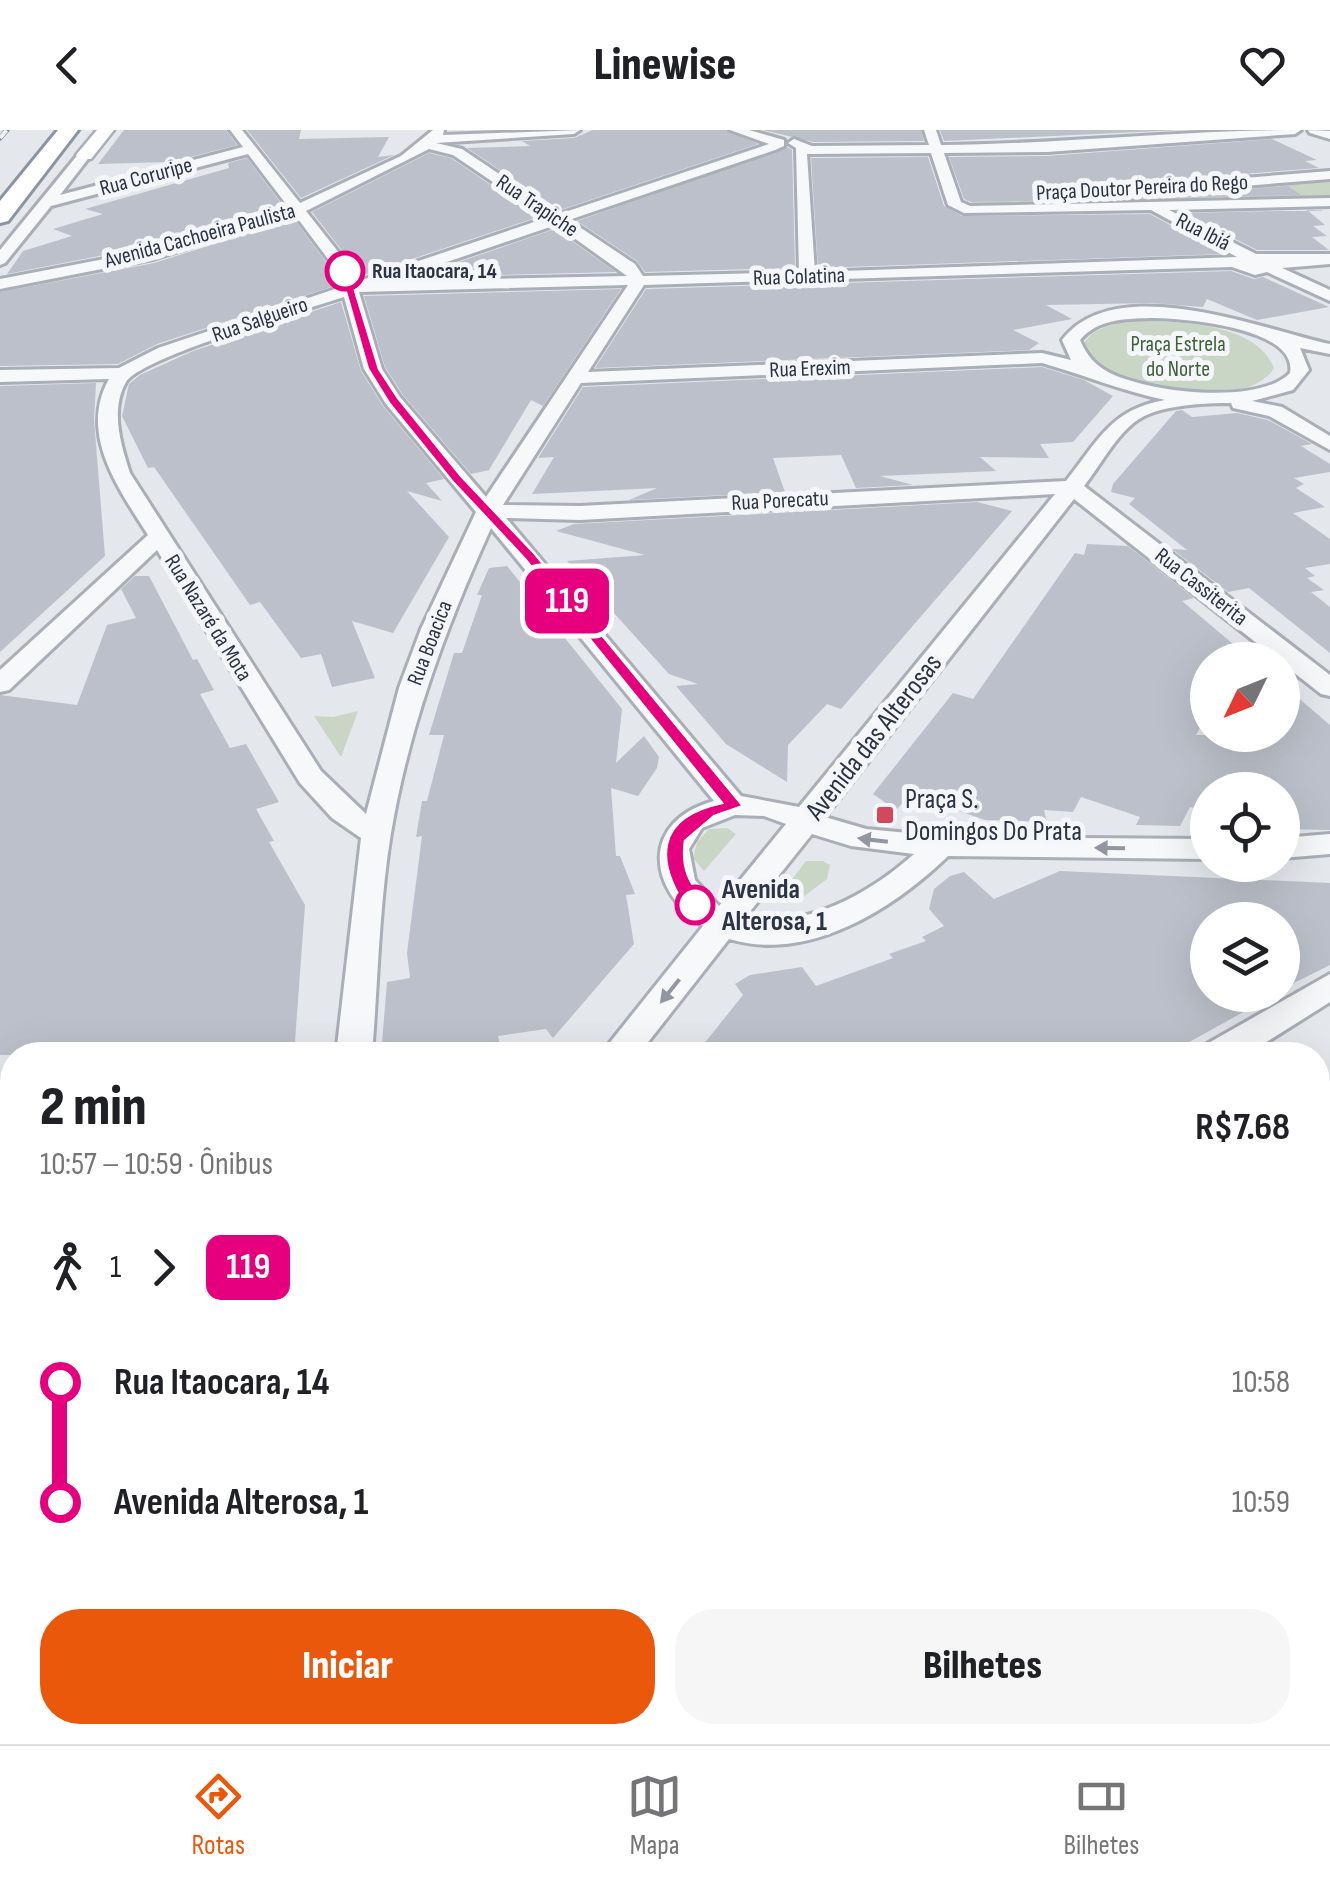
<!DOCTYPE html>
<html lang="pt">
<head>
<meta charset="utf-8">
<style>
	body { margin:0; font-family:"Sofia Sans Condensed",sans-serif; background:#f6f6f6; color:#202124; height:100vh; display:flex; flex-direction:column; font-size:38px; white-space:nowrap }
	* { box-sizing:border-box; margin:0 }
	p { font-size:32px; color:#757577 }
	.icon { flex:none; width:55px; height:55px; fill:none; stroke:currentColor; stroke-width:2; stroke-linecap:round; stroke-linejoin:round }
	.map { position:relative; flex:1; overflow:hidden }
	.panel { position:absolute; left:0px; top:912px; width:1330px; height:702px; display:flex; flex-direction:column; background:#fff; border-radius:40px 40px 0 0; box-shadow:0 10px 40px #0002 }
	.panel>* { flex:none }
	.badge { padding:0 20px; border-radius:15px; font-size:35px; line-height:65px }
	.needle { width:65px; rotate:227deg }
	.controls { position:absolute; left:1190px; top:512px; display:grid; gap:20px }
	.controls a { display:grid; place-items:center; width:110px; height:110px; border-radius:50%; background:#fff; box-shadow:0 10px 40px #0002; font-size:50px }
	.map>.badge { position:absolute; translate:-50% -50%; box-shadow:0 0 0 5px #fff }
	.legs { display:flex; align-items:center; gap:15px; height:110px; padding:0 40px; font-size:32px }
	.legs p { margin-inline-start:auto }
	.summary { display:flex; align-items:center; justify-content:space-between; height:170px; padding:0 40px }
	h1 { font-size:55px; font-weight:800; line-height:75px }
	.action { display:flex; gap:20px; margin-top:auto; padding:20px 40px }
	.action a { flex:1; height:115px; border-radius:40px; background:#ea580c; color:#fff; font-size:40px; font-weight:800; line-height:115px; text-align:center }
	.action a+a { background:#f6f6f6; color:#202124 }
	ul { padding:0 40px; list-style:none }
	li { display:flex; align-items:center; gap:35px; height:120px; font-size:38px }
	li i { display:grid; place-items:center; width:15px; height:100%; margin:0 12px; background:currentColor }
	li i::after { content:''; width:25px; height:25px; margin:-12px; border:8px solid; border-radius:50%; background:#fff }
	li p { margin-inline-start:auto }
	li:first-child i { background:linear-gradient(#0000 50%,currentColor 0) }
	li:last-child i { background:linear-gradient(currentColor 50%,#0000 0) }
	header { display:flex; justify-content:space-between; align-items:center; height:130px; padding:0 40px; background:#fff; font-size:45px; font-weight:800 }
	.tabs { display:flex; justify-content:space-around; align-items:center; height:140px; border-top:2px solid #e0e0e0; background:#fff; font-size:28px; color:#757577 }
	.tabs a { display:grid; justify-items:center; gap:5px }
	.tabs .on { color:#ea580c }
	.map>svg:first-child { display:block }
	.green { fill:#c9d6c5 }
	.building { fill:#bbc0ca }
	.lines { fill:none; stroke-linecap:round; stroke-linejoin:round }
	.minor-casing { stroke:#a9aeb7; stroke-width:6 }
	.secondary-casing { stroke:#a9aeb7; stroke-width:5 }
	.trunk-casing { stroke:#8b94a3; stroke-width:6 }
	.minor { fill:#f7f8fa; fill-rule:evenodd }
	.secondary { fill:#fff; fill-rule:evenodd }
	.trunk { fill:#fff; fill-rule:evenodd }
	.rail-casing { stroke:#7d8696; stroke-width:5 }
	.rail { stroke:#f4f6f9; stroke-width:4; stroke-dasharray:10; stroke-linecap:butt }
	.oneway { fill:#9196a0 }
	.line-1 { fill:#e6007e; stroke:#fff; stroke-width:2.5 }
	.stop-1-dot { fill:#fff; stroke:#e6007e; stroke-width:5 }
	.poi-dot { fill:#d1495b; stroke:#f4f6f9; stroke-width:4 }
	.labels { text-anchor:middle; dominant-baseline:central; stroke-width:10; stroke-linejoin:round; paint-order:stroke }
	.far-street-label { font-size:22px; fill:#2b3445; stroke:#f4f6f9 }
	.far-stop-label { font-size:22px; font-weight:bold; fill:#2b3445; stroke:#f4f6f9; text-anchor:start }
	.far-park-label { font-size:22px; fill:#3f6138; stroke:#f4f6f9 }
	.street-label { font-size:28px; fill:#2b3445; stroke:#f4f6f9 }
	.poi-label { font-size:28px; fill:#2b3445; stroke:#f4f6f9; text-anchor:start }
	.stop-label { font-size:28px; font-weight:bold; fill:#2b3445; stroke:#f4f6f9; text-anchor:start }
</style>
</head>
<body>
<header><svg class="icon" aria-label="back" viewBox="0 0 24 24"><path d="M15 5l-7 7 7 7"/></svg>Linewise<svg class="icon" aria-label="heart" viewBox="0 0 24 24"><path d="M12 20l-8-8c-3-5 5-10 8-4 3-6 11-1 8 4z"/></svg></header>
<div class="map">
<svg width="1330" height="1614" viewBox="0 0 1330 1614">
	<rect width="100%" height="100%" fill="#e4e7ec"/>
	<g class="green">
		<path d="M 1330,50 L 1330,67 L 980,77 L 971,72 L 1155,64 Z"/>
		<path d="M 1144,191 C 1184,192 1257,194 1274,238 C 1246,284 1106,263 1082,218 C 1091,194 1121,193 1144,191 Z"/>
		<path d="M 358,581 L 357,584 L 341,627 L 314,586 L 334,587 Z"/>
		<path d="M 727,698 L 736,704 L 704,741 L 693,728 L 697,712 L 709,699 Z"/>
		<path d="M 806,731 L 823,731 L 830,735 L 827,749 L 803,767 L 777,769 Z"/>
	</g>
	<g class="building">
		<path d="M 124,0 L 226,0 L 237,15 L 171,32 L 98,34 Z"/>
		<path d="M 247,0 L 301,0 L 299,9 L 389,7 L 378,27 L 394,25 L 301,68 Z"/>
		<path d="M 593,0 L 726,0 L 758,14 L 560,80 L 467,18 L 530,16 L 522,11 L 574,8 Z"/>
		<path d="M 763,0 L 921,0 L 924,11 L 813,12 Z"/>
		<path d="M 940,0 L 1181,0 L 944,11 Z"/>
		<path d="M 1272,9 L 1317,30 L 1305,31 L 1319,38 L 1205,47 L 1194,56 L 1205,63 L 1288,56 L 1301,65 L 971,72 L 964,69 L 949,27 L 1047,26 Z"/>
		<path d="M 787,17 L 792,20 L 795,138 L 645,142 L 637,131 L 577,91 Z"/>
		<path d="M 429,23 L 451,28 L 538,87 L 358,147 L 354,136 L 312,82 Z"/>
		<path d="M 928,27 L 944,76 L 962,86 L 1150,84 L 1223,124 L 818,138 L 811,28 Z"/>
		<path d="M 247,28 L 283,76 L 145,117 L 7,144 L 23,121 L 72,106 L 53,99 L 103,84 L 85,79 L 229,38 L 228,33 Z"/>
		<path d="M 1307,80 L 1325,95 L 1313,96 L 1327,106 L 1312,107 L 1329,120 L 1257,120 L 1184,83 L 1323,80 Z"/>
		<path d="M 294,89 L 334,143 L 337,155 L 157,214 L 118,234 L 0,236 L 0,162 L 154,133 Z"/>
		<path d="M 555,99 L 616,142 L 415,147 Z"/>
		<path d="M 1231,141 L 1254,149 L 1263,147 L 1329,177 L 1257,190 L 1207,169 L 1203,177 L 1152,173 L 1046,175 L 1072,189 L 1013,200 L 1039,213 L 1029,220 L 595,238 L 646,159 Z"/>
		<path d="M 621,159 L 543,276 L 531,270 L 489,340 L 471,344 L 403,265 L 385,237 L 364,166 Z"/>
		<path d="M 341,172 L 361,241 L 383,276 L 444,349 L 426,353 L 442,371 L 407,361 L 449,407 L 393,503 L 352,491 L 375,548 L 332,557 L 321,524 L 301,528 L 260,472 L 250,475 L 154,337 L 148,338 L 122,286 L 129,254 L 140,245 L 193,221 Z"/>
		<path d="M 1042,237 L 1084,250 L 1113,266 L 1073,312 L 1040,314 L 1049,328 L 980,327 L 996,341 L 880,346 L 913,355 L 856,358 L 841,325 L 773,328 L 785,362 L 629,370 L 657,358 L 532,364 L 554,327 L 538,328 L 583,257 Z"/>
		<path d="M 96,253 L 94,290 L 105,426 L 0,522 L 0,256 Z"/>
		<path d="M 1182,280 L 1192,287 L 1237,283 L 1268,290 L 1312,314 L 1301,316 L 1330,334 L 1330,342 L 1294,348 L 1304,354 L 1296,358 L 1325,377 L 1293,383 L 1330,409 L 1330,434 L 1305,438 L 1315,446 L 1307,448 L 1324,460 L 1311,462 L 1330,477 L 1330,523 L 1249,458 L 1228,462 L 1172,419 L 1187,420 L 1129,374 L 1135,368 L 1111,362 L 1113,354 L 1176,281 Z"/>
		<path d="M 977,372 L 1012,381 L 841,579 L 827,574 L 788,615 L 787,652 L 726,614 L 676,556 L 698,554 L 669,544 L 567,431 L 645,425 L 556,401 L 574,394 Z"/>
		<path d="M 1087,414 L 1128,416 L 1194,468 L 1182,471 L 1252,530 L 1208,530 L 1208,584 L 1196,605 L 1282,605 L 1282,554 L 1330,595 L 1330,700 L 1282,699 L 1282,660 L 1208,660 L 1208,682 L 1190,677 L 1180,696 L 1136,695 L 1140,687 L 1081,667 L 1073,682 L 1044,680 L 1047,692 L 985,690 L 911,664 L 896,680 L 873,664 L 953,563 L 973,569 L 1075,423 L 1084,425 Z"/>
		<path d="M 507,436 L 622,579 L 616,633 L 644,606 L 659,627 L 657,638 L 638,666 L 611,658 L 616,726 L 620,726 L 635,764 L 626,765 L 634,814 L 553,908 L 546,899 L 498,906 L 500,915 L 438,925 L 381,925 L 387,852 L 410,848 L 407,823 L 422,706 L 416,707 L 422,671 L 427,671 L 444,605 L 429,605 L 454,523 L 462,523 L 482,465 L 477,465 L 489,438 Z"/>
		<path d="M 135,446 L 149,446 L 193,530 L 197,529 L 214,560 L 200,564 L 230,618 L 246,614 L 279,672 L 256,679 L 274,711 L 269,712 L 305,775 L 294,925 L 0,925 L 0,565 L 77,575 L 107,495 L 136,488 L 121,459 Z"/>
		<path d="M 1060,741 L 1330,753 L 1330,835 L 1282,859 L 1282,790 L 1208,790 L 1208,865 L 1274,865 L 1166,925 L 695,925 L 743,865 L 735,854 L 750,845 L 802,837 L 816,856 L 893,828 L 889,824 L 926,811 L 922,807 L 944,796 L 929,779 L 934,759 L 950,746 L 964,742 L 994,769 Z"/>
	</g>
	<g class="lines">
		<g class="minor-casing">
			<g id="minor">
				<path d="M 230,0 L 242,0 L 300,73 L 401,26 L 433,0 L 444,0 L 443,5 L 580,0 L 574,4 L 436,13 L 462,19 L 559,84 L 769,14 L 730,0 L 749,0 L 784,10 L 784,16 L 775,20 L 569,90 L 635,134 L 643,146 L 799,142 L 796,18 L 788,13 L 794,9 L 812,16 L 929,15 L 924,0 L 936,0 L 941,15 C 1062,14 1181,0 1301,0 L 1295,4 L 1047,22 L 944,23 L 961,72 L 970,76 L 1330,68 L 1330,76 L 1169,80 L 1256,124 L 1330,124 L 1330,134 L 1282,138 L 1330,160 L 1330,171 L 1267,142 L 1255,145 L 1232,137 L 644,155 L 588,242 L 1042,223 L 1071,230 L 1062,210 C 1115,140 1261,199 1330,214 L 1330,224 L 1300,218 L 1309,240 L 1293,260 L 1252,271 L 1282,277 L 1330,306 L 1330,320 L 1269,286 L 1233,278 L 1231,273 C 1205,273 1161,275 1139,289 C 1117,303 1100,336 1084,356 L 1330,545 L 1330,566 L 1321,564 L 1074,369 L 825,687 L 866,699 L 951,707 L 1208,709 L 1208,729 L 948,726 C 893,779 809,833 729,809 L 638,925 L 600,925 L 703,796 C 646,758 641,691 714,671 L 491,398 C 446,497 409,596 391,703 C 379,776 378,852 372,925 L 336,925 L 361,708 L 332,688 L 300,653 L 157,420 L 9,560 L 0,562 L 0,540 L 148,405 C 119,359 78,304 109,249 L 0,252 L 0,240 L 119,238 L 158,218 L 341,157 L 337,141 L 295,85 L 153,129 L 0,159 L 0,149 L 146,121 L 289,78 L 248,24 L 51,76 L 5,133 L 0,135 L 0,120 L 80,22 L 91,25 L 60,65 L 243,17 ZM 429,19 L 453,25 L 546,88 L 356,152 L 351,138 L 306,81 ZM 931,23 L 948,75 L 964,83 L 1151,80 L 1237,127 L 815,142 L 807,24 ZM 556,95 L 627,146 L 391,151 ZM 628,155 L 486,367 L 400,267 L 382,239 L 359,162 ZM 344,167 L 364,239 L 386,274 L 476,382 L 421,499 L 399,558 L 366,684 L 321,641 L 130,343 C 121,315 110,280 126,252 C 141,227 308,179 344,167 ZM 1150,188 C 1181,188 1298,197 1290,243 C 1258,276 1148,262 1110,243 C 1095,235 1087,226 1080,210 C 1098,189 1124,189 1150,188 ZM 1042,233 C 1084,245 1122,261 1165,270 C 1111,279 1098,311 1066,351 L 580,376 L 503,375 L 581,253 ZM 1055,364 L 799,677 L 741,666 L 506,388 L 580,390 ZM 735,685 L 764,686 L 786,694 L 719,776 L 695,750 L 689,719 L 702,698 ZM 812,704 L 851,716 L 914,724 C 868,765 807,798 744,789 Z"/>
				<path d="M 1308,0 L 1330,1 L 1330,9 L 1310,3 Z"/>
				<path d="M 1330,41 L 1330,49 L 1205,59 L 1198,55 L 1205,51 Z"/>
				<path d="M 1330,704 L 1330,724 L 1282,728 L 1282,708 Z"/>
				<path d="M 1330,844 L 1330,872 L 1246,925 L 1200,925 L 1205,915 Z"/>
				<path d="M 0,1133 L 12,1137 L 12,1188 L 0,1183 Z"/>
				<path d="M 12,1255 L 12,1297 L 0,1302 L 0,1259 Z"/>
				<path d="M 193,1602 L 281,1602 L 285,1614 L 189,1614 Z"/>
				<path d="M 330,1602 L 382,1602 L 383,1614 L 331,1614 Z"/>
				<path d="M 911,1602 L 963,1602 L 967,1614 L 915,1614 Z"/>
			</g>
		</g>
		<g class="secondary-casing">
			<path id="secondary" d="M 97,0 L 114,0 L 91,29 L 79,29 L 76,25 Z"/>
		</g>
		<g class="trunk-casing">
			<g id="trunk">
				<path d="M 58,0 L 78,0 L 8,91 L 0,93 L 0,71 Z"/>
				<path d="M 0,1371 L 12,1376 L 12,1467 L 0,1462 Z"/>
				<path d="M 91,1602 L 179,1602 L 184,1614 L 96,1614 Z"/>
			</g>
		</g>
		<use href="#minor" class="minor"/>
		<use href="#secondary" class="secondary"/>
		<use href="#trunk" class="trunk"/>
		<g class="rail-casing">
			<path id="rail" d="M 0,8 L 7,0"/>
		</g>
		<use href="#rail" class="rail"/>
	</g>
	<defs><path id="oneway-solid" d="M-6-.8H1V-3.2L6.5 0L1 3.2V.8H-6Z" transform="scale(2.5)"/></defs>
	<g class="oneway">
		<use href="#oneway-solid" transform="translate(873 710) rotate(-173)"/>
		<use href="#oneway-solid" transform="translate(1110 718) rotate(-179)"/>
		<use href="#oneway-solid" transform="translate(670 861) rotate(129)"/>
	</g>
	<path class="line-1" d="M 345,138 L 349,141 L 379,239 L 398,268 L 461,346 L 535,424 L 743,676 L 714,686 L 685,711 C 681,739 690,752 705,775 L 702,780 L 688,780 C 654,731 655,687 722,673 L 525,429 L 452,351 L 389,273 L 368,239 L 340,141 Z"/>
	<g class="stop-1-dot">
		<circle cx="345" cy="141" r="18"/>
		<circle cx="695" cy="775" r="18"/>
	</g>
	<rect class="poi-dot" x="875" y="675" width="20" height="20" rx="5"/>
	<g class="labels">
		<g class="far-street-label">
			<text transform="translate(146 47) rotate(-15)">Rua Coruripe</text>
			<text transform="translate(1142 58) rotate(-3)">Praça Doutor Pereira do Rego</text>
			<text transform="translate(537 76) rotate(34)">Rua Trapiche</text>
			<text transform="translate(1203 102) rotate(27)">Rua Ibiá</text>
			<text transform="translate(200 106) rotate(-15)">Avenida Cachoeira Paulista</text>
			<text transform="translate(799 147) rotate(-2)">Rua Colatina</text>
			<text transform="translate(260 190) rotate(-19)">Rua Salgueiro</text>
			<text transform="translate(810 239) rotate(-2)">Rua Erexim</text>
			<text transform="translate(780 371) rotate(-3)">Rua Porecatu</text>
			<text transform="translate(1201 457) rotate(38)">Rua Cassiterita</text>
			<text transform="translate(208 488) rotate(58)">Rua Nazaré da Mota</text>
			<text transform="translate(430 513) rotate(-69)">Rua Boacica</text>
		</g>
		<g class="far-stop-label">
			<text x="372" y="141">Rua Itaocara, 14</text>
		</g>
		<g class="far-park-label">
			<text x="1178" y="214">Praça Estrela<tspan x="1178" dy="25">do Norte</tspan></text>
		</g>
		<g class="street-label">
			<text transform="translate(874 607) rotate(-52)">Avenida das Alterosas</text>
		</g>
		<g class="poi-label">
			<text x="905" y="669">Praça S.<tspan x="905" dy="32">Domingos Do Prata</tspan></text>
		</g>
		<g class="stop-label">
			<text x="722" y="759">Avenida<tspan x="722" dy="32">Alterosa, 1</tspan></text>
		</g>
	</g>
</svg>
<div class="controls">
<a><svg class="needle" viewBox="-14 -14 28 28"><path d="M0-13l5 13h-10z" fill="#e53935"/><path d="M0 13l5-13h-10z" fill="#757577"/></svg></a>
<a><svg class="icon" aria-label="locate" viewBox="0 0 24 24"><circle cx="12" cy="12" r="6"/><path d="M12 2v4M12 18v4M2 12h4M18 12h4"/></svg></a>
<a><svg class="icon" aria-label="layers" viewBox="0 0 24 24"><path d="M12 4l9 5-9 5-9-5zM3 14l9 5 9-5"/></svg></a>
</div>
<b class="badge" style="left:567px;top:471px;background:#e6007e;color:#fff">119</b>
<section class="panel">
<div class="summary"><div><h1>2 min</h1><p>10:57 – 10:59 · Ônibus</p></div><b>R$7.68</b></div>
<div class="legs"><svg class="icon" aria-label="walk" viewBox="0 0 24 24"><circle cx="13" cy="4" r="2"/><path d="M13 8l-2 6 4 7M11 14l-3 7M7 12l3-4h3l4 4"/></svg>1<svg class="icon" aria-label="forward" viewBox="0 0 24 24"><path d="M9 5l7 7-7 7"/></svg><b class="badge" style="background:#e6007e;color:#fff">119</b></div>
<ul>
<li><i style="color:#e6007e"></i><b>Rua Itaocara, 14</b><p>10:58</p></li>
<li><i style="color:#e6007e"></i><b>Avenida Alterosa, 1</b><p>10:59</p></li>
</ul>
<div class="action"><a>Iniciar</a><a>Bilhetes</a></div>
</section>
</div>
<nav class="tabs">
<a class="on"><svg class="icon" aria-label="directions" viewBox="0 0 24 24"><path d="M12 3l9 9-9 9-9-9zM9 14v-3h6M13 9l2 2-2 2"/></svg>Rotas</a>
<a><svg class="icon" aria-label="map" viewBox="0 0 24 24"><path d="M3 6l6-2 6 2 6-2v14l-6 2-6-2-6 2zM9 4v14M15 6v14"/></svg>Mapa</a>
<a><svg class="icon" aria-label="tickets" viewBox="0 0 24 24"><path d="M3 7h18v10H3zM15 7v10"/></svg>Bilhetes</a>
</nav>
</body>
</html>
